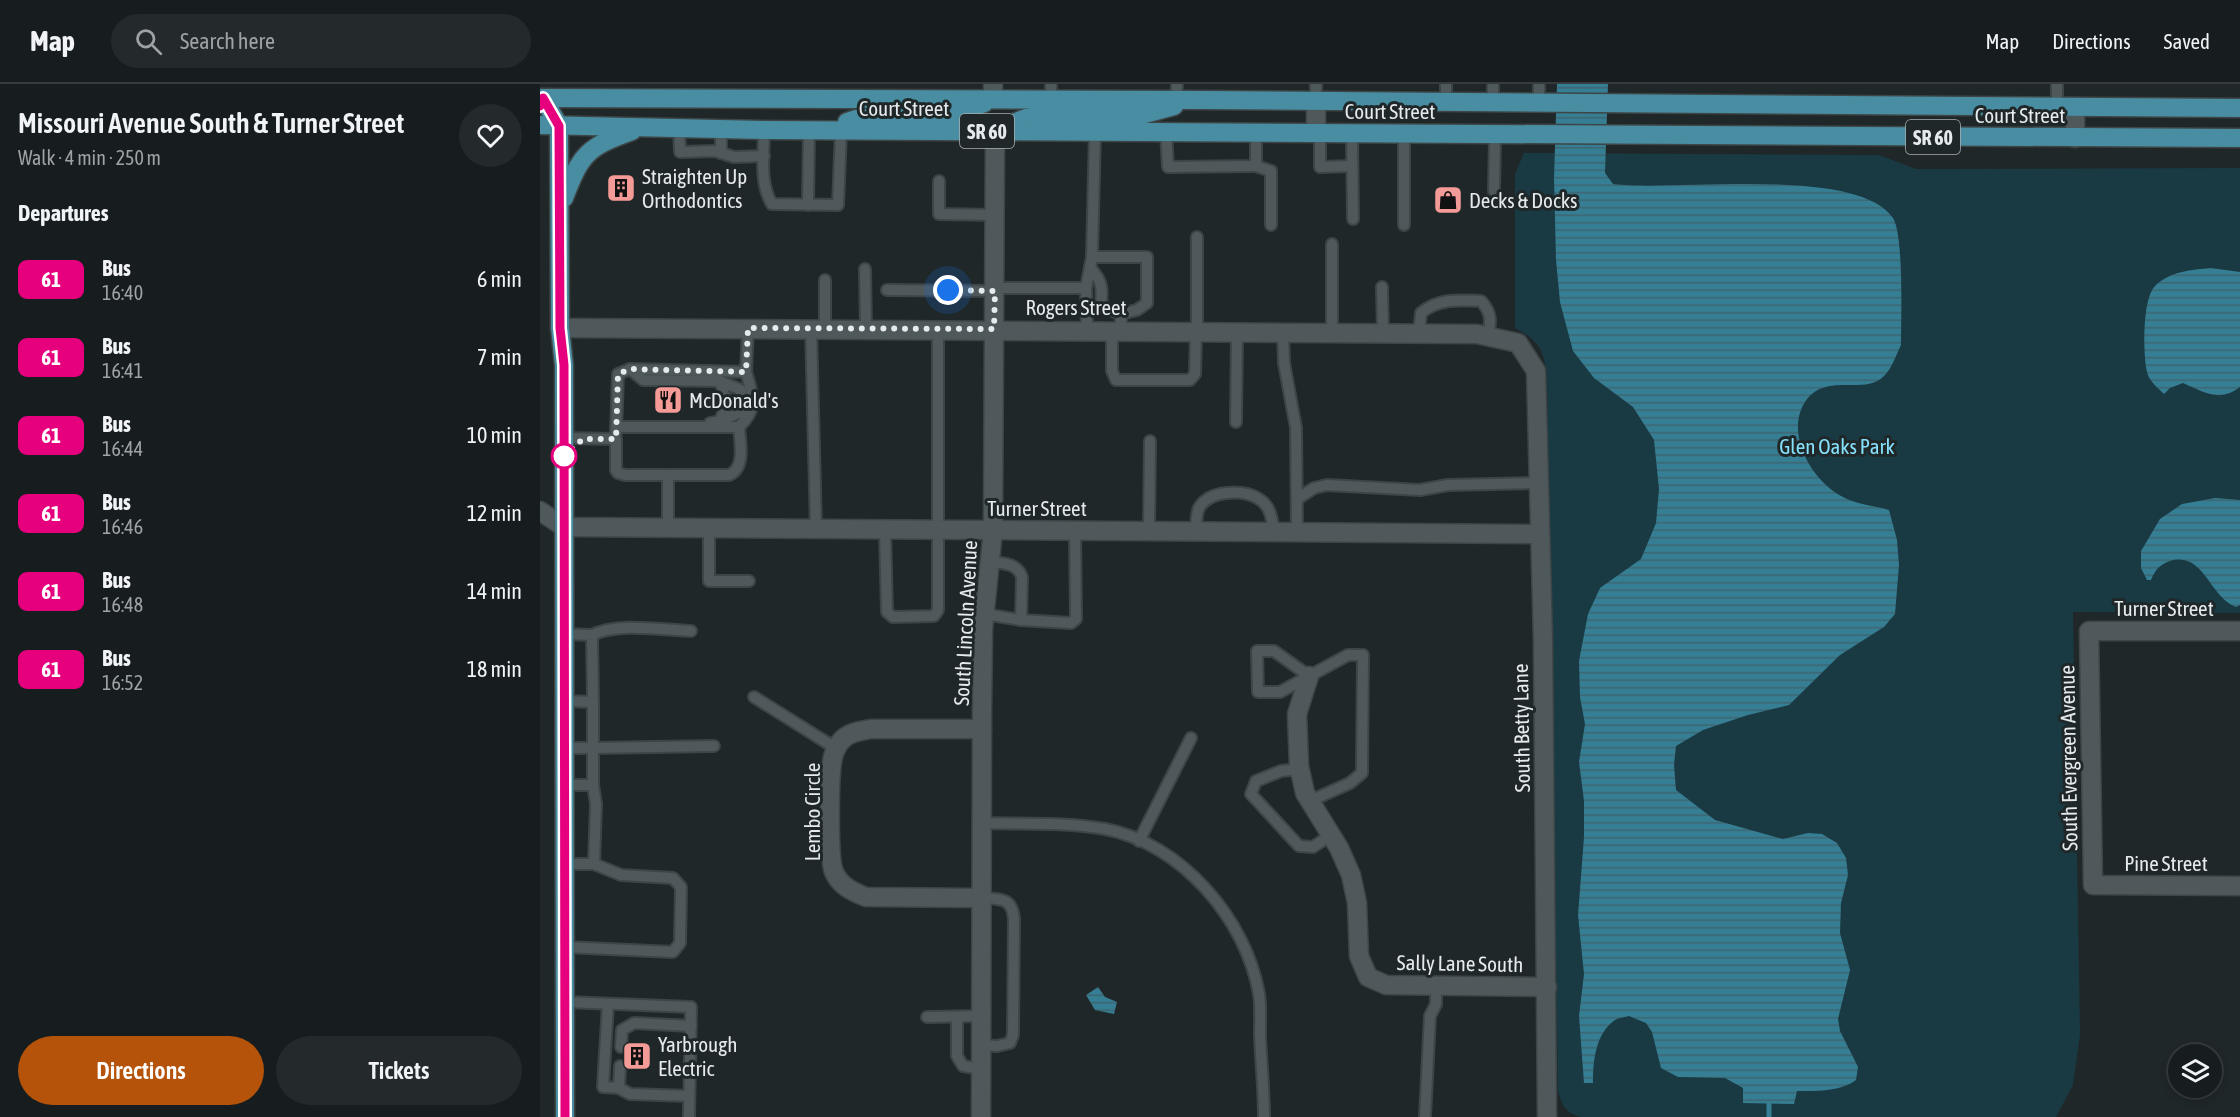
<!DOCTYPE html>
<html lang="en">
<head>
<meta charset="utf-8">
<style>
	body { margin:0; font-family:"Asap Condensed",sans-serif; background:#242a2c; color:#f1f3f6; height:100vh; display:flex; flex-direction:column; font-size:22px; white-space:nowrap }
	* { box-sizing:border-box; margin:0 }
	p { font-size:20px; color:#9ea2a4 }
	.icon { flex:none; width:33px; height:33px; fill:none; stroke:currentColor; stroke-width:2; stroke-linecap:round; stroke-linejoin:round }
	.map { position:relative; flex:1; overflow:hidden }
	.sheet { display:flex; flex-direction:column; background:#171d1f; width:540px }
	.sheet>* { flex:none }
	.badge { padding:0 12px; border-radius:9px; font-size:21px; line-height:39px }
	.buttons { position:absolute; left:1628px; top:960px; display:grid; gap:12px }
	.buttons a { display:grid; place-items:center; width:54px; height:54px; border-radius:50%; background:#171d1f; box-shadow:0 3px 9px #0003,0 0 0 2px #363b3d; font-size:30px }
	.you { position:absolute; width:30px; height:30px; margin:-15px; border:4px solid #fff; border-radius:50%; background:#1a73e8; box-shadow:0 0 0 9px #1a73e833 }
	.map>.badge { position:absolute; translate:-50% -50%; box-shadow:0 0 0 3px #fff }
	h2 { padding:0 18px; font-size:22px; line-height:54px }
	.round { display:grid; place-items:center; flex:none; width:63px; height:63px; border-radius:32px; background:#242a2c }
	.headline { display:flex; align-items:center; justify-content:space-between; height:102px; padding:0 18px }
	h1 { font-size:28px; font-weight:600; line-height:45px }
	.action { display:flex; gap:12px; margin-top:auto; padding:12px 18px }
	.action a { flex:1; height:69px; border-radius:36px; background:#b45309; color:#fff; font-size:24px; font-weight:600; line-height:69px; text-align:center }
	.action a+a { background:#242a2c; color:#f1f3f6 }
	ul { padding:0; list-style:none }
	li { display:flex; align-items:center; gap:18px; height:78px; padding:0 18px }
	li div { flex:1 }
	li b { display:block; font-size:22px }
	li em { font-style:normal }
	li .badge { min-width:66px; font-weight:700; text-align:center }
	header { display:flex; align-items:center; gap:36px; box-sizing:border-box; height:84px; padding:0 30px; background:#171d1f; border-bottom:2px solid #363b3d }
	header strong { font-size:28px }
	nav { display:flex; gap:33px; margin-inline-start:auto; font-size:21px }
	.search { width:420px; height:54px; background:#242a2c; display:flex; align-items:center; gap:15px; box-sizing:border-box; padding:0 21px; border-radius:33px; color:#9ea2a4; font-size:22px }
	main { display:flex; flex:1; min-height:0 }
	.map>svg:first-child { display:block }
	.park { fill:#1a3a43 }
	.water { fill:url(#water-rules) }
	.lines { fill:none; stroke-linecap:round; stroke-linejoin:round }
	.stream { stroke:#367e93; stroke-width:5 }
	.lane-casing { stroke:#3d4546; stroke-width:14 }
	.street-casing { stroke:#3d4546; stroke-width:21 }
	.primary-casing { stroke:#3d4546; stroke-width:21 }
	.lane { stroke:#4f585b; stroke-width:10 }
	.street { stroke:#4f585b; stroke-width:18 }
	.primary { stroke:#488da1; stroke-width:18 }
	.line-casing { stroke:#fff; stroke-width:14 }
	.line { stroke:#e6007e; stroke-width:9 }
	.walk { stroke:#e5ebec; stroke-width:6; stroke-dasharray:0 10.8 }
	.stop-dot { fill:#fff; stroke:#e6007e; stroke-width:3 }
	.labels { text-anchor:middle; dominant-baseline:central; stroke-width:6; stroke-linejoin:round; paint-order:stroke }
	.shield { fill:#1f2729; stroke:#aab0b2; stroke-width:1.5 }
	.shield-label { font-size:20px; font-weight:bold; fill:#e5ebec }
	.street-label { font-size:21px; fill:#e5ebec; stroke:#1f2729 }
	.poi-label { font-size:21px; fill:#e5ebec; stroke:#1f2729; text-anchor:start }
	.park-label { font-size:21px; fill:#86e1fd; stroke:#1f2729 }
</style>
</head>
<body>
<header>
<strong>Map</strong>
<div class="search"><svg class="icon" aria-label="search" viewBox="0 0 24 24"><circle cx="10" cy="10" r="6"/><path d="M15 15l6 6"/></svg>Search here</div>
<nav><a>Map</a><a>Directions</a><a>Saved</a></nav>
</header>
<main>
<section class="sheet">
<div class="headline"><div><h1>Missouri Avenue South &amp; Turner Street</h1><p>Walk · 4 min · 250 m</p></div><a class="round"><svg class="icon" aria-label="heart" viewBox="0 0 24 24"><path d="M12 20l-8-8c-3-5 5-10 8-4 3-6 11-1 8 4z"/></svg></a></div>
<h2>Departures</h2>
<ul>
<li><span class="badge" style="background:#e6007e;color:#fff">61</span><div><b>Bus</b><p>16:40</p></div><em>6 min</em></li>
<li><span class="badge" style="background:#e6007e;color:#fff">61</span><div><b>Bus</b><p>16:41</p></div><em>7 min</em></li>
<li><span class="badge" style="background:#e6007e;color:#fff">61</span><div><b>Bus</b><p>16:44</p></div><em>10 min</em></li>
<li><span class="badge" style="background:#e6007e;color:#fff">61</span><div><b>Bus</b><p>16:46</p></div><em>12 min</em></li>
<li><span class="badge" style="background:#e6007e;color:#fff">61</span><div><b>Bus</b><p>16:48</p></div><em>14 min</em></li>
<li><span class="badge" style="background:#e6007e;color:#fff">61</span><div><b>Bus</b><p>16:52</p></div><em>18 min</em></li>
</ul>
<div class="action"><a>Directions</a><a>Tickets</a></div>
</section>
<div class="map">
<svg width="1700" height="1033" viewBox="0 0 1700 1033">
	<defs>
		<pattern id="water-rules" width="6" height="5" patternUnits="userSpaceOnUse" patternTransform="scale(1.5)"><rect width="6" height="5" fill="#367e93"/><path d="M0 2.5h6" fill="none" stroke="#3d6571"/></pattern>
	</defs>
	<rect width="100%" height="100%" fill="#1f2729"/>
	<path class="park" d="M 984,69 L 1339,71 L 1376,85 L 1700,84 L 1700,529 L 1533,528 L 1540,951 L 1533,1001 L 1516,1033 L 1041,1033 C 1026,1029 1022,1022 1018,1007 L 1007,289 C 1002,263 999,257 975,244 L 975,90 Z"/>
	<g class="water">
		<path d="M 1017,0 L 1068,0 L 1065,89 L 1073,100 C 1134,108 1316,81 1353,134 C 1364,151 1361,237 1361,261 C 1356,271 1352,285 1343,293 C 1324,311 1288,289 1267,315 C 1243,347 1271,396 1301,412 C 1317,421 1332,421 1349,426 L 1357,456 L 1359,481 L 1355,530 L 1344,543 L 1300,571 L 1249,621 L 1208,631 L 1163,646 L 1136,662 L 1134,681 L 1136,706 L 1175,736 L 1243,755 L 1268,749 L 1282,750 L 1297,759 L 1306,774 L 1308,791 L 1301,819 L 1300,849 L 1310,886 L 1298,935 L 1300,947 L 1318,983 L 1316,996 C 1300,1008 1276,1007 1257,1007 L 1254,1020 L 1203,1019 L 1203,1004 L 1185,994 L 1138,993 L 1121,984 L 1112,948 L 1106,939 L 1089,932 C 1085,933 1078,934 1075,936 C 1055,950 1053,978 1053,999 L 1044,999 L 1039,932 L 1044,890 L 1038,831 L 1044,753 L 1044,717 L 1039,678 L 1045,640 L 1040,613 L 1039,577 L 1048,530 L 1060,504 L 1101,475 L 1116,439 L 1119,405 L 1114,356 L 1093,323 L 1054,294 L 1033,267 L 1020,218 L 1016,176 L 1014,94 Z"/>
		<path d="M 1671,184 L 1700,188 L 1700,303 C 1679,319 1664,308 1643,299 L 1630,304 L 1624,310 C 1618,304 1609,297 1607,288 C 1603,270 1602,215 1615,202 C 1630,187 1652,186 1671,184 Z"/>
		<path d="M 1675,414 L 1700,416 L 1700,521 L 1696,523 C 1669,513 1664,467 1630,477 C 1619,481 1615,486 1611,496 L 1607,496 L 1601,484 L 1601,467 L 1620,435 L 1642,420 Z"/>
		<path d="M 558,903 L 565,913 L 577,918 L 574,930 L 555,926 L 546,911 Z"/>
	</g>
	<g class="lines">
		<path class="stream" d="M 1229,1033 L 1229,1020"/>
		<g class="lane-casing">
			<g id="lane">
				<path d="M 511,0 L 511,15"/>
				<path d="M 906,0 L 906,18"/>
				<path d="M 999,0 L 999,18"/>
				<path d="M 636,16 L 637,0"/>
				<path d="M 776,17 L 776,0"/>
				<path d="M 953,18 L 953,0"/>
				<path d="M 1517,23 L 1517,0"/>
				<path d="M 139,44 L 140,68 L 175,67 L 194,73 L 224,72"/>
				<path d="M 181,45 L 181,69"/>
				<path d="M 224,46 C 224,70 219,99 232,120 L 298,121 L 301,46"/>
				<path d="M 626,48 L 628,83 L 716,82 L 716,49"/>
				<path d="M 780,49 L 780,83 L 812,82"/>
				<path d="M 812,50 L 813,135"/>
				<path d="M 716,82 L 731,87 L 731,141"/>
				<path d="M 399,97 L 399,130 L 455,131"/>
				<path d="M 954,107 L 955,51"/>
				<path d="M 268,121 L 269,46"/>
				<path d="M 864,141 L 864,50"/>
				<path d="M 552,173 L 607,173 L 607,219 L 597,226 L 581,230 L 581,246"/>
				<path d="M 550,183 C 553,187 557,192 559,196 C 568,216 549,220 581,230"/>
				<path d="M 325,185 L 326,245"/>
				<path d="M 842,203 L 843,249"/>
				<path d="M 455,204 L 546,204 L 547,246"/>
				<path d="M 546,204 L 552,173 L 555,48"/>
				<path d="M 347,206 L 455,207"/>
				<path d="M 271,244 L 276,445"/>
				<path d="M 285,245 L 285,196"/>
				<path d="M 572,246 L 572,287 L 576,296 L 650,296 L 655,290 L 656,247"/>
				<path d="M 657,247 L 657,153"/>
				<path d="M 743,248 L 744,279 L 756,344 L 757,448"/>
				<path d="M 792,248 L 792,160"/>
				<path d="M 879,249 L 881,229 C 899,214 919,216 941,217 C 952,229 951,237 948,252"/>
				<path d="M 90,285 L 103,296 L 180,297 L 187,319 L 180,337 L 170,339"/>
				<path d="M 180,297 L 201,306 L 201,328 L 180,337"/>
				<path d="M 696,338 L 697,247"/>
				<path d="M 199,343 C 219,324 213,312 206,288"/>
				<path d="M 76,349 L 78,290 L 90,285 L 206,288 L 208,244"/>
				<path d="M 24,354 L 76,355 L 76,386 L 78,389 L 85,391 L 189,391 C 206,384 200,358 199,343 L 76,343"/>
				<path d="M 757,415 L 774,404 L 787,401 L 880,406 L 908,401 L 998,399"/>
				<path d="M 128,444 L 128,391"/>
				<path d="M 169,444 L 169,497 L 209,497"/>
				<path d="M 345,446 L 347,528 L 353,533 L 394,532 L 398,526 L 398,245"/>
				<path d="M 609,447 L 610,357"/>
				<path d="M 656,448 C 656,441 656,430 659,424 C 669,406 703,405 719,415 C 731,422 732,436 734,448"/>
				<path d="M 444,530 L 481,536 L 482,493 C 477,479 463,479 450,478"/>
				<path d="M 481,536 L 531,539 L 536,535 L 535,447"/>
				<path d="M 24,550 L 52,551 L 53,618 L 25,617"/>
				<path d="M 52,551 C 78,538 122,546 151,547"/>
				<path d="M 769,592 L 734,567 L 717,567 L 718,608 L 740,608 L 808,571 L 823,571 L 822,689 L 810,699 L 770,717"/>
				<path d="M 214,613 L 297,665"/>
				<path d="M 25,664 L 53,664 L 53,618"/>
				<path d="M 759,685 L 741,687 L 716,697 L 711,710 L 759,762 L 773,763 L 791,751"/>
				<path d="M 25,701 L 53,701 L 53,664 L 174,662"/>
				<path d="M 441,739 C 482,740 524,738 565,745 C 641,759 706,835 719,910 C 721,923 720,937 720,951 C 721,978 724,1006 724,1033"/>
				<path d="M 599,757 L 651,654"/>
				<path d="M 25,780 L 54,780 L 56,720 L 53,701"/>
				<path d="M 441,814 C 460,815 472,813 474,835 L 473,951 L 470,959 L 457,962 L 441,961"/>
				<path d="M 25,863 L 133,868 L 140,859 L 141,803 L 133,794 L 81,791 L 54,780"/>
				<path d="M 26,918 L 151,923 L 149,1033"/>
				<path d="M 68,920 L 63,1003 L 79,1004"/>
				<path d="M 387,933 L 441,932"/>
				<path d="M 417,933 L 417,972 L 423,982 L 441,985"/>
				<path d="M 81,963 L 82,946 L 94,939 L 151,942"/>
				<path d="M 80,982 L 79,1004 L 90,1010 L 149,1012"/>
				<path d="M 885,1033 L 890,932 L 896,920 L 896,902"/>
			</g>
		</g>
		<g class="street-casing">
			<g id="street">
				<path d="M 453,15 L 453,0"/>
				<path d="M 776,17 L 776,49"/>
				<path d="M 1535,23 L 1535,54"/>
				<path d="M 20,244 L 937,250 L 978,259 L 996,287 L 1003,556 L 1007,1033"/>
				<path d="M 0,427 L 24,443 L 999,450"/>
				<path d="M 1700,547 L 1549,547 L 1553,801 L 1700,802"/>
				<path d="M 769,592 L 757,630 L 759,682 L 765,709 L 799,764 L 811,791 L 817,819 L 819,872 L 828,893 L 846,901 L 1007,903"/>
				<path d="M 441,814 L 326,813 C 313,808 300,802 294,788 C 288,774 289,689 293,673 C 294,668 298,660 301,657 C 309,648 320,647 331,645 L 442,645"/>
				<path d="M 441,1033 L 442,627 L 443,545 L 453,446 L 455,47"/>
			</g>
		</g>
		<g class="primary-casing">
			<g id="primary">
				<path d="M 0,14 L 662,16 L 1700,24"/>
				<path d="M 3,14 L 19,42 L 20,244 L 24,281 L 25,1033"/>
				<path d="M 307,38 L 316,35 L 378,31 L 413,31 L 444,19"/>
				<path d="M 0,41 L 224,46 L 1700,54"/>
				<path d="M 461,44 L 486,34 L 502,31 L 601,31 L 634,22"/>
				<path d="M 24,114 C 41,70 47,63 92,47"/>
			</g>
		</g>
		<use href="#lane" class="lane"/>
		<use href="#street" class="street"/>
		<use href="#primary" class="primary"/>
	</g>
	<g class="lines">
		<g class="line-casing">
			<path id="line" d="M 0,22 L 3,14 L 19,42 L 20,244 L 24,281 L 25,1033"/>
		</g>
		<use href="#line" class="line"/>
		<path class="walk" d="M 24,372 L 43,355 L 76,355 L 78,290 L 90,285 L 206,288 L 208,244 L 454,245 L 455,207 L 408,206"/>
	</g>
	<defs>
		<g id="building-square" transform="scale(1.5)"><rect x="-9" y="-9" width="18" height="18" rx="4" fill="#f59b97" stroke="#1f2729"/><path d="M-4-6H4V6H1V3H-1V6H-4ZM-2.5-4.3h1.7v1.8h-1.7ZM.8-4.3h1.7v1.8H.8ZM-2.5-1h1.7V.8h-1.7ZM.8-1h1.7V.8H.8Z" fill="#111"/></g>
		<g id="shop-square" transform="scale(1.5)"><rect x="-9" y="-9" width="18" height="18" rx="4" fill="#f59b97" stroke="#1f2729"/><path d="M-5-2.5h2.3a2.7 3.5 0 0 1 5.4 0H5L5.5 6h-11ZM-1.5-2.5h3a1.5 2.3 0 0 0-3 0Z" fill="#111"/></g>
		<g id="restaurant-square" transform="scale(1.5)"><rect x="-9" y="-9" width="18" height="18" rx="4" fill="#f59b97" stroke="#1f2729"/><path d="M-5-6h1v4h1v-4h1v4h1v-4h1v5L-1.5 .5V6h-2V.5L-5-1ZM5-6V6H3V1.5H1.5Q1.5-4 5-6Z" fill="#111"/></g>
	</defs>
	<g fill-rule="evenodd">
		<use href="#building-square" x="81" y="104"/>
		<use href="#shop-square" x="908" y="116"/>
		<use href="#restaurant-square" x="128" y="316"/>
		<use href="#building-square" x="97" y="972"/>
	</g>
	<circle class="stop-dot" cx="24" cy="372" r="12"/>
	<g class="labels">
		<g class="shield">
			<rect x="420" y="30" width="54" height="34" rx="4.5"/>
			<rect x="1366" y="36" width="54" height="34" rx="4.5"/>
		</g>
		<g class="shield-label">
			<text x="447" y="47">SR 60</text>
			<text x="1393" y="53">SR 60</text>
		</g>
		<g class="street-label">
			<text x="364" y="24">Court Street</text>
			<text x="850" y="27">Court Street</text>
			<text x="1480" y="31">Court Street</text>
			<text x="536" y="223">Rogers Street</text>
			<text x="497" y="424">Turner Street</text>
			<text x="1624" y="524">Turner Street</text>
			<text transform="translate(425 539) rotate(-87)">South Lincoln Avenue</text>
			<text transform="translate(981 644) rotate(-91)">South Betty Lane</text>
			<text transform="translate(1528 674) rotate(-91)">South Evergreen Avenue</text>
			<text transform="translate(272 728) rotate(-90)">Lembo Circle</text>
			<text x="1626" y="779">Pine Street</text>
			<text transform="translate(920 879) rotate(1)">Sally Lane South</text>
		</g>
		<g class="poi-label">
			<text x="102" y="92">Straighten Up<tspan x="102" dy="24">Orthodontics</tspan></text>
			<text x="929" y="116">Decks &amp; Docks</text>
			<text x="149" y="316">McDonald's</text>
			<text x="118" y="960">Yarbrough<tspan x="118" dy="24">Electric</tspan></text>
		</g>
		<g class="park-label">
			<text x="1297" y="362">Glen Oaks Park</text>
		</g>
	</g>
</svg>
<div class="buttons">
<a><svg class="icon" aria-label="layers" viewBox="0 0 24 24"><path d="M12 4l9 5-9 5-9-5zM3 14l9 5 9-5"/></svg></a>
</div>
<div class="you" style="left:408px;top:206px"></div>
</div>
</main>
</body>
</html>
